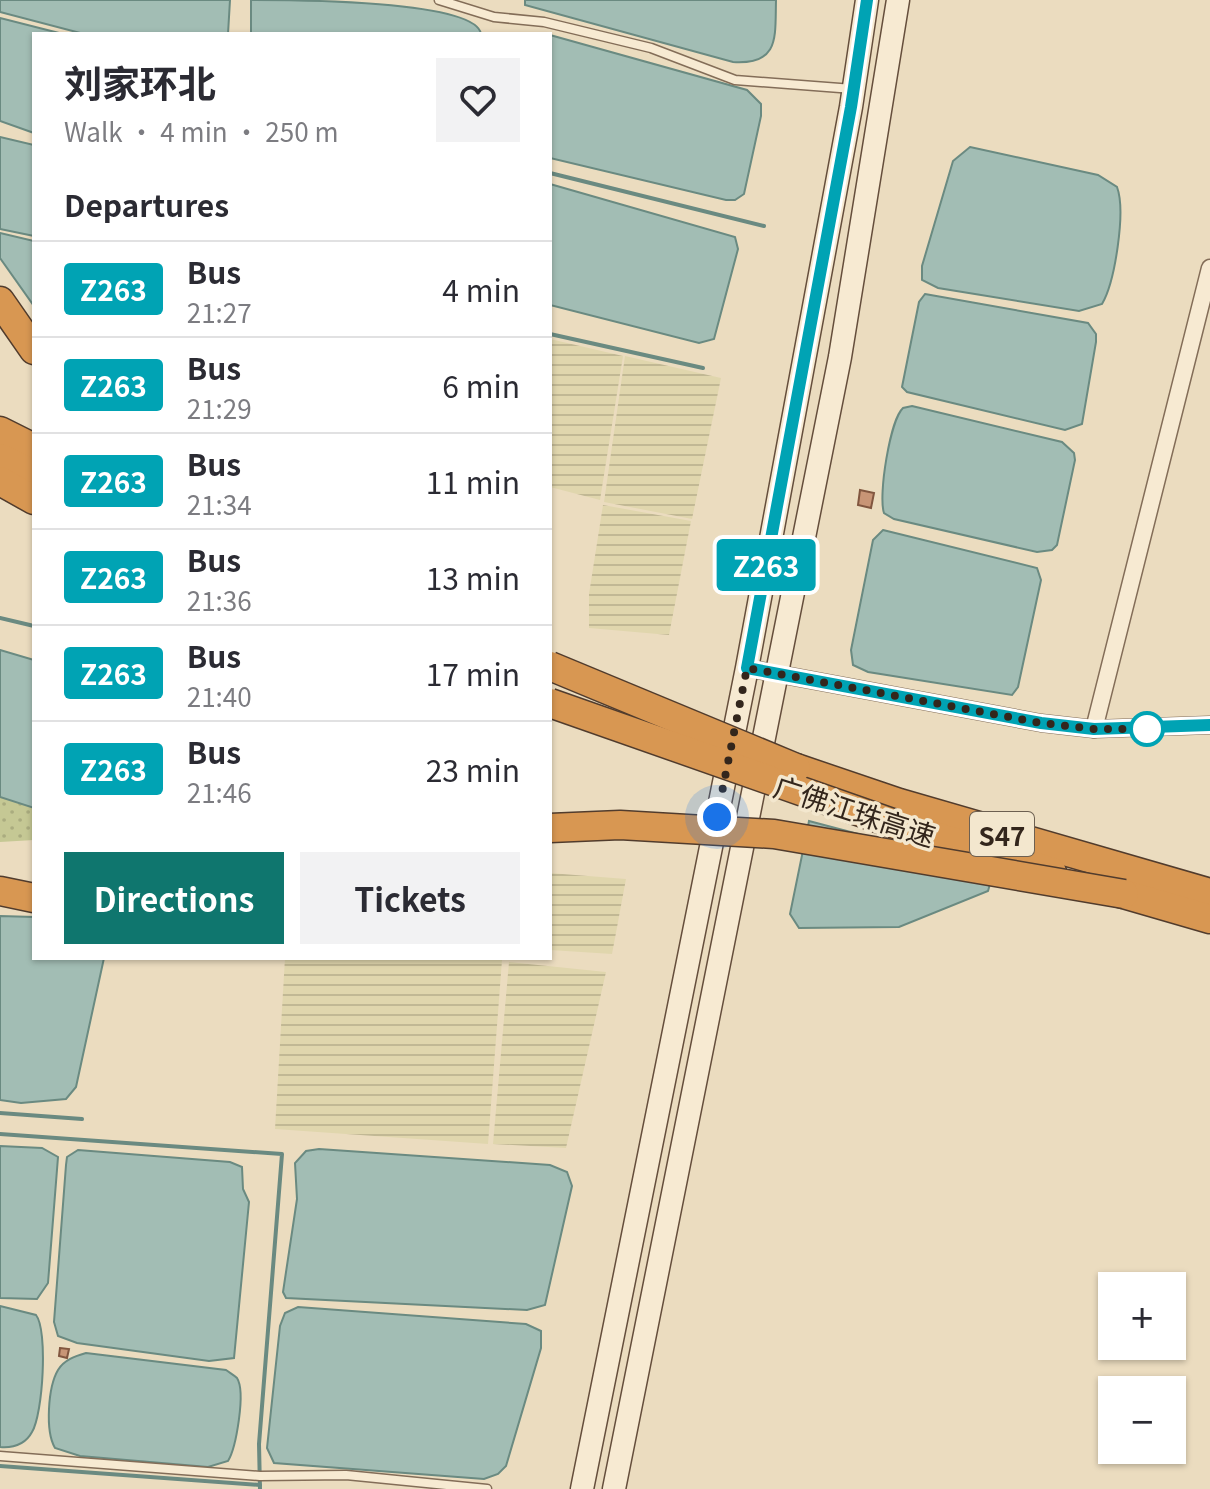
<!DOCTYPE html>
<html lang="en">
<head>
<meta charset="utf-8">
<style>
	body { margin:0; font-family:Georgia,"Noto Sans SC",serif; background:#f2f2f3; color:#2b2b33; height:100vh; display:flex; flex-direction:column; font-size:30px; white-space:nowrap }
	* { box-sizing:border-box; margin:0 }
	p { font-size:26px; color:#7c7c81 }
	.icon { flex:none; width:44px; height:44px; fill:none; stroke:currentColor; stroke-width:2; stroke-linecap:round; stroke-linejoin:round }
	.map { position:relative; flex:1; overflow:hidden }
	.sheet { position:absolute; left:32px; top:32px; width:520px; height:928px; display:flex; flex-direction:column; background:#fff; border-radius:0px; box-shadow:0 2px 6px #0004 }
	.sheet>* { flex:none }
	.badge { padding:0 16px; border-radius:6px; font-size:28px; line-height:52px }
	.tools { position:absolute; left:1098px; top:1272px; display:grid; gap:16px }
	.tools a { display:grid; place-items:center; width:88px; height:88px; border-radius:0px; background:#fff; box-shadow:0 2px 6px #0004; font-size:40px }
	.you { position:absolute; width:40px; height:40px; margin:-20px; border:6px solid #fff; border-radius:50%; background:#1a73e8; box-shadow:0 0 0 12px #1a73e833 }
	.map>.badge { position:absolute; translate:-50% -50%; box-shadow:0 0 0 4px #fff }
	h2 { padding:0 32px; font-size:30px; line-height:72px }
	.round { display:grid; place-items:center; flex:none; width:84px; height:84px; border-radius:0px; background:#f2f2f3 }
	.head { display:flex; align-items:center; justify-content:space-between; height:136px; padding:0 32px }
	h1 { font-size:38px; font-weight:700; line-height:60px }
	.button { display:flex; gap:16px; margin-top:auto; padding:16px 32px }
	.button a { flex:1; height:92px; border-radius:0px; background:#0f766e; color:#fff; font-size:32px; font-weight:700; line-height:92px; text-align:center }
	.button a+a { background:#f2f2f3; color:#2b2b33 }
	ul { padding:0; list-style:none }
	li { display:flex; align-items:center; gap:24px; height:96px; padding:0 32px; border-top:2px solid #e1e1e2 }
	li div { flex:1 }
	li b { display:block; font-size:30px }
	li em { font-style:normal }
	li .badge { min-width:88px; font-weight:700; text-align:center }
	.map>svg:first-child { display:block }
	.farmland { fill:url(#farmland-rules) }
	.green { fill:url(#green-dots) }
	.water { fill:#a2bdb4; stroke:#6a8a81; stroke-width:2 }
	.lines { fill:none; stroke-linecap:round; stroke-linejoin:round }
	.stream { stroke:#6a8a81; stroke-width:4 }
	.building { fill:#c89576; stroke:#81563f; stroke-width:2 }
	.service-casing { stroke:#836d58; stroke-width:11 }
	.minor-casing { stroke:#836d58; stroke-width:19 }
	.secondary-casing { stroke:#654e3c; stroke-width:25 }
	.motorway-casing { stroke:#513c2d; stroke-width:31 }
	.service { stroke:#f7ead2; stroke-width:8 }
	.minor { stroke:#f7ead2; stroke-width:16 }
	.secondary { stroke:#f7ead2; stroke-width:22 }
	.motorway { stroke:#d89752; stroke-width:28 }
	.motorway-bridge-casing { stroke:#513c2d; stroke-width:31; stroke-linecap:butt }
	.motorway-bridge { stroke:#d89752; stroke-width:28 }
	.line-casing { stroke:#fff; stroke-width:18 }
	.line { stroke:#00a3b4; stroke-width:12 }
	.walk { stroke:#33261c; stroke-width:8; stroke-dasharray:0 14.4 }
	.stop-dot { fill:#fff; stroke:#00a3b4; stroke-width:4 }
	.labels { text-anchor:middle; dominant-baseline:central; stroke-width:7; stroke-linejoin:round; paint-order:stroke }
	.shield { fill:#f3e7ce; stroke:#6d6051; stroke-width:2 }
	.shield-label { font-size:26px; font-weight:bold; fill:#33261c }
	.street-label { font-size:28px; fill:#33261c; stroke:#f3e7ce }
</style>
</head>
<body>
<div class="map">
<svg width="1210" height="1489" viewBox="0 0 1210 1489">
	<defs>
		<pattern id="farmland-rules" width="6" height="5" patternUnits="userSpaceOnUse" patternTransform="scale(2)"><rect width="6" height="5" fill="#e0d6ad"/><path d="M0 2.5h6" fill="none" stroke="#c1b894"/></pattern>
		<pattern id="green-dots" width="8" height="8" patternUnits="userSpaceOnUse" patternTransform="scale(2)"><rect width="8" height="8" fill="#c5c894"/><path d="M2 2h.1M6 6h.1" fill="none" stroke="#aaac7f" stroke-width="1.8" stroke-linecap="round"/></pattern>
	</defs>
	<rect width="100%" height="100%" fill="#ebdcbf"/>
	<g class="farmland">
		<path d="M 550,339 L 623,356 L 600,500 L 550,487 Z"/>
		<path d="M 625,356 L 721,378 L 692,519 L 604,502 Z"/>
		<path d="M 603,505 L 691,521 L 669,635 L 589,628 L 589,594 Z"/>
		<path d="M 550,873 L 626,879 L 612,954 L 550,950 Z"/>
		<path d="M 285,958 L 502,960 L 488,1144 L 275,1129 Z"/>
		<path d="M 509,962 L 606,972 L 566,1148 L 493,1144 Z"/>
	</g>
	<path class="green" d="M 0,797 L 34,808 L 34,840 L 0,842 Z"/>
	<g class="water">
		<path d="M 0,0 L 230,0 L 228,34 L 84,34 L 0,12 Z"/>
		<path d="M 251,0 C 291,0 476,0 481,34 L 251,34 Z"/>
		<path d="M 525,0 L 776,0 C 775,37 780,65 733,62 L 525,5 Z"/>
		<path d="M 0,18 L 63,34 L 34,34 L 34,133 L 0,121 Z"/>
		<path d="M 550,35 L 747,90 L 761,104 L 761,116 L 744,194 L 735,200 L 726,200 L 550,158 Z"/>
		<path d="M 0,137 L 34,145 L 34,236 L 0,229 Z"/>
		<path d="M 970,147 L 1098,175 L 1117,187 C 1126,211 1115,282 1102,304 L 1079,311 L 938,288 L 922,280 L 922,266 L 953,161 Z"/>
		<path d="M 550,184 L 735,237 L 738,249 L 714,339 L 699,343 L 550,305 Z"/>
		<path d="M 0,233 L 34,241 L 34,306 L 0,258 Z"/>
		<path d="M 925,294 L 1088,323 L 1096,334 L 1096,342 L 1082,424 L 1065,430 L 907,392 L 902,387 L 919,302 Z"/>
		<path d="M 912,406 L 1062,442 L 1074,453 L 1075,460 L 1057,545 L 1052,550 L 1037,552 L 894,519 L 884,513 C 878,496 890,420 903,408 Z"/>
		<path d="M 883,530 L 1037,568 L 1041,580 L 1018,687 L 1012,695 L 868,672 L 853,665 L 851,650 L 873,540 Z"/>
		<path d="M 0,650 L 34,660 L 34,808 L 0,797 Z"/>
		<path d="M 809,821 L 994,870 L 988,891 L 899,927 L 799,928 L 790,914 Z"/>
		<path d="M 0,916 L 34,917 L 34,958 L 104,958 L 76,1087 L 66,1099 L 21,1103 L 0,1100 Z"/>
		<path d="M 0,1146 L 42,1148 L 58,1157 L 48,1283 L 37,1299 L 0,1298 Z"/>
		<path d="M 319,1149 L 550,1165 L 567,1172 L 572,1186 L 545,1305 L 527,1310 L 286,1298 L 283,1292 L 297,1199 L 295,1163 L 306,1151 Z"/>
		<path d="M 78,1150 L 230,1162 L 242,1167 L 243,1189 L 249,1202 L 234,1358 L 209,1361 L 77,1343 L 58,1336 L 54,1322 L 66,1165 L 67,1157 Z"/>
		<path d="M 0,1306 L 36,1315 C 48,1330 43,1414 32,1432 C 25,1445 13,1448 0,1447 Z"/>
		<path d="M 298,1307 L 526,1324 L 541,1331 L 541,1348 L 506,1466 L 498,1474 L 484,1479 L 274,1463 L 267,1448 L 280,1326 L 285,1313 Z"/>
		<path d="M 86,1353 L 226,1370 C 230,1373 234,1375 237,1378 C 246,1392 236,1448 228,1461 L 208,1467 L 80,1456 L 55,1448 C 45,1431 48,1387 58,1370 C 64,1360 75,1356 86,1353 Z"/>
	</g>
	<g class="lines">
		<g class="stream">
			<path d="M 550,173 L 764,226"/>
			<path d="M 550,334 L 703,368"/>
			<path d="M 0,618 L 34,626"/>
			<path d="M 0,1113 L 82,1119"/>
			<path d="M 0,1134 L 282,1154 L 259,1444 L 260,1489"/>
			<path d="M 0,1466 L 260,1485"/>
		</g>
	</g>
	<g class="building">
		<path d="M 860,490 L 874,493 L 871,508 L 858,505 Z"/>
		<path d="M 60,1348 L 69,1349 L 67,1358 L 59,1356 Z"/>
	</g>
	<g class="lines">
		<g class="service-casing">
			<g id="service">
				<path d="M 439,0 L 494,17 L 544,22 L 651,48 L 735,80 L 853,89"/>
				<path d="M 0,1456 L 260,1476 L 346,1475 L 487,1489"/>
			</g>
		</g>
		<g class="minor-casing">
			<g id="minor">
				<path d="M 747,668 L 1041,723 L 1094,729 L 1210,725"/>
				<path d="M 1094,729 L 1210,268"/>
			</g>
		</g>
		<g class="secondary-casing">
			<g id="secondary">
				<path d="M 582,1489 L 747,668 L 851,107 L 867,0"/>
				<path d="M 614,1489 L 840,357 L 898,0"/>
			</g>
		</g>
		<g class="motorway-casing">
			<g id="motorway">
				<path d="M 0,301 L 34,350"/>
				<path d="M 0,431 L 34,448"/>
				<path d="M 0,458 L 34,475"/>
				<path d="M 0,481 L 34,500"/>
				<path d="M 796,768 L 899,803 L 1210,893"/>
				<path d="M 892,823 L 1052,872"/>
				<path d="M 1103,888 L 1210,919"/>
				<path d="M 0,891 L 34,898"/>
			</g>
		</g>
		<use href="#service" class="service"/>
		<use href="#minor" class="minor"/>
		<use href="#secondary" class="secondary"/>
		<use href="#motorway" class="motorway"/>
		<g class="motorway-bridge-casing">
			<g id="motorway-bridge">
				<path d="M 550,666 L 796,768"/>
				<path d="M 550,703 L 892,823"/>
				<path d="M 550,828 L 620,825 L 774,834 L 1124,894"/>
			</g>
		</g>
		<use href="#motorway-bridge" class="motorway-bridge"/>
	</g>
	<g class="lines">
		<g class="line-casing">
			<path id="line" d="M 867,0 L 851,107 L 747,668 L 1041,723 L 1094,729 L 1210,725"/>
		</g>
		<use href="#line" class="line"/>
		<path class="walk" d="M 717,817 L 747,668 L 1041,723 L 1094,729 L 1147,729"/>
	</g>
	<circle class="stop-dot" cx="1147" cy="729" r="16"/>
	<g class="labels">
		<rect class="shield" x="970" y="812" width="64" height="44" rx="6"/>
		<g class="shield-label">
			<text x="1002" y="834">S47</text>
		</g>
		<g class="street-label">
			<text transform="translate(855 810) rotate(18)">广佛江珠高速</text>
		</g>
	</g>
</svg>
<div class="tools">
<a>+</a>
<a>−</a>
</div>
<div class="you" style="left:717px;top:817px"></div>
<b class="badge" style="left:766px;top:565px;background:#00a3b4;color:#fff">Z263</b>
<section class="sheet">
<div class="head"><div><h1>刘家环北</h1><p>Walk · 4 min · 250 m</p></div><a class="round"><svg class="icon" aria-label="heart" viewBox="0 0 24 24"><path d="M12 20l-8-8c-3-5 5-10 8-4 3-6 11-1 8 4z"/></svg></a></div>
<h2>Departures</h2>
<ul>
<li><span class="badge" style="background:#00a3b4;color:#fff">Z263</span><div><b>Bus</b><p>21:27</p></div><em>4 min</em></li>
<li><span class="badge" style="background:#00a3b4;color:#fff">Z263</span><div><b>Bus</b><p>21:29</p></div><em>6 min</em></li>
<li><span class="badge" style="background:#00a3b4;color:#fff">Z263</span><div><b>Bus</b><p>21:34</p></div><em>11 min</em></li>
<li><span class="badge" style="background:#00a3b4;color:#fff">Z263</span><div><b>Bus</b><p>21:36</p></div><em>13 min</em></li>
<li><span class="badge" style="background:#00a3b4;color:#fff">Z263</span><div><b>Bus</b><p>21:40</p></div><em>17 min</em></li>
<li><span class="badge" style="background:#00a3b4;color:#fff">Z263</span><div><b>Bus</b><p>21:46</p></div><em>23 min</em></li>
</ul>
<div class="button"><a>Directions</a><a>Tickets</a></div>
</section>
</div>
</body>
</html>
